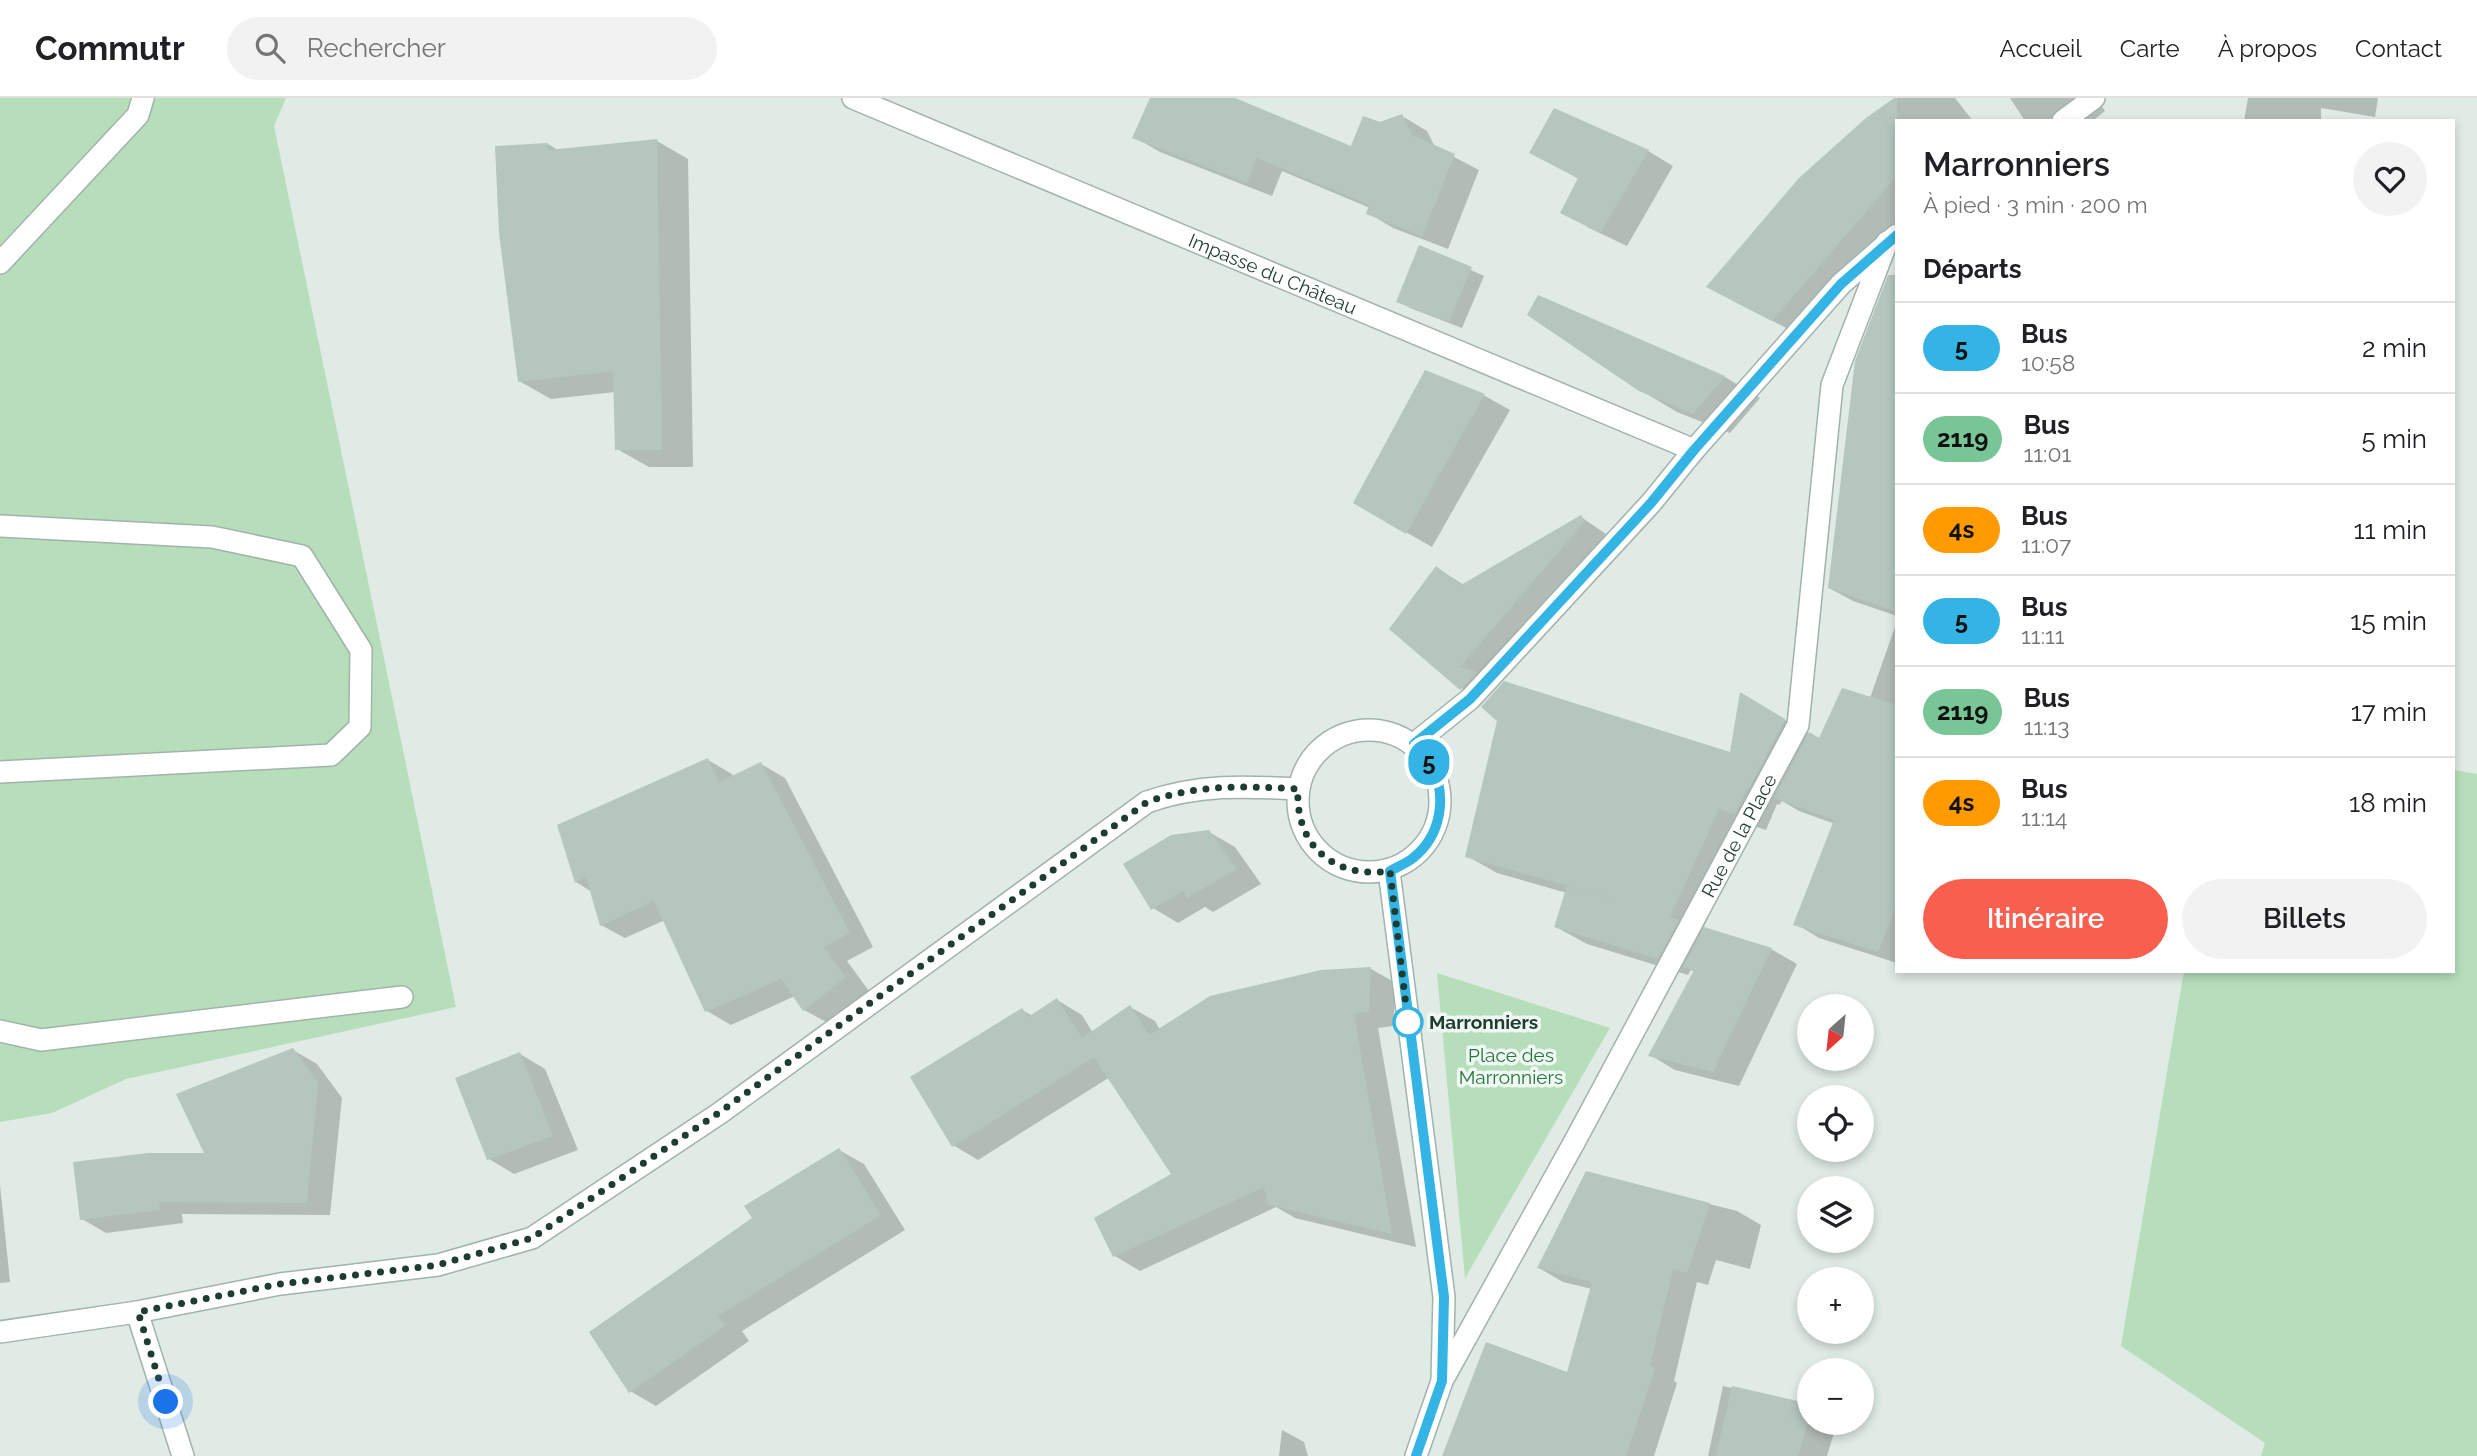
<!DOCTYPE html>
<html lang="fr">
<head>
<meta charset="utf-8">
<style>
	body { margin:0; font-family:Raleway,sans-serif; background:#f2f2f2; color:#202124; height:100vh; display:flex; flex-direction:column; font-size:26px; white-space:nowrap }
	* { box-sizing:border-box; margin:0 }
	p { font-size:23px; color:#757577 }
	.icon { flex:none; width:38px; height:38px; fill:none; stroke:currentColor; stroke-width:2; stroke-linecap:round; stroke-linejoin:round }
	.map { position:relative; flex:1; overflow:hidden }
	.details { position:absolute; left:1895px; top:21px; width:560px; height:854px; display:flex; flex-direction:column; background:#fff; border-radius:0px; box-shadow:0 4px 10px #0003 }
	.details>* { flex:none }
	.badge { padding:0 14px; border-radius:23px; font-size:24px; line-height:46px }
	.needle { width:46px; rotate:207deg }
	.fabs { position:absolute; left:1797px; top:896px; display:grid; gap:14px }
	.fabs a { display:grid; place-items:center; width:77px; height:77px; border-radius:50%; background:#fff; box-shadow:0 4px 10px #0003; font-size:35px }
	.you { position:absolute; width:35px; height:35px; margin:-18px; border:5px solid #fff; border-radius:50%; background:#1a73e8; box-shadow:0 0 0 10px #1a73e833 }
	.map>.badge { position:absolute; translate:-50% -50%; box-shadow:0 0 0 4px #fff }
	h2 { padding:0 28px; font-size:26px; line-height:63px }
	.round { display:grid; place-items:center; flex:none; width:74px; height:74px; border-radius:37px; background:#f2f2f2 }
	.headline { display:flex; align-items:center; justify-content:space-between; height:119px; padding:0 28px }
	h1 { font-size:33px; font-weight:600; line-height:52px }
	.cta { display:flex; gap:14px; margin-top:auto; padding:14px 28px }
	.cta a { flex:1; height:80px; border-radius:42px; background:#f95f4f; color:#fff; font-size:28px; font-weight:600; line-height:80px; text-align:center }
	.cta a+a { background:#f2f2f2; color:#202124 }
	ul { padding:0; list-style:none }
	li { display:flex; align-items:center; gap:21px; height:91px; padding:0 28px; border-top:2px solid #e0e0e0 }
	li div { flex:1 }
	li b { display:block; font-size:26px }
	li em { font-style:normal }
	li .badge { min-width:77px; font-weight:700; text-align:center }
	header { display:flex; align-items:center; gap:42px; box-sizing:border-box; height:98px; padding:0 35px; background:#fff; border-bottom:2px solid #e0e0e0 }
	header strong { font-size:33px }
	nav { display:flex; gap:38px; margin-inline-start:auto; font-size:24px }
	.search { width:490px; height:63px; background:#f2f2f2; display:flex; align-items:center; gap:18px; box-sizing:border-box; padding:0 24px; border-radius:38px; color:#757577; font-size:26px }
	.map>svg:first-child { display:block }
	.green { fill:#b7debb }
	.shadow { fill:#0003 }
	.building { fill:#b4c6bd }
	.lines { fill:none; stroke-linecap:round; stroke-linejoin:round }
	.service-casing { stroke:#a2b3aa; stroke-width:24 }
	.minor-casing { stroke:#a2b3aa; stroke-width:24 }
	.tertiary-casing { stroke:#a2b3aa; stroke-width:24 }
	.service { stroke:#fff; stroke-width:21 }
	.minor { stroke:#fff; stroke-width:21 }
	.tertiary { stroke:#fff; stroke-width:21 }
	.line-casing { stroke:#fff; stroke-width:16 }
	.line { stroke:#34b4e4; stroke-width:10 }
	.walk { stroke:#1f3c30; stroke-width:7; stroke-dasharray:0 12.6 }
	.stop-dot { fill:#fff; stroke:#34b4e4; stroke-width:3.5 }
	.labels { text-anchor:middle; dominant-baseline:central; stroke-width:7; stroke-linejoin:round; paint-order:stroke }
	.street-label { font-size:19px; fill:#1f3c30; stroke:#f0f8f3 }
	.stop-label { font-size:19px; font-weight:bold; fill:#1f3c30; stroke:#f0f8f3; text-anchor:start }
	.park-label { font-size:19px; fill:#27753a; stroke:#f0f8f3 }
</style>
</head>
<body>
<header>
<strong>Commutr</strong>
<div class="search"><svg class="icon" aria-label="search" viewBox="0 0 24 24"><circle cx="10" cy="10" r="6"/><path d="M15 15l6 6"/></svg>Rechercher</div>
<nav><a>Accueil</a><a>Carte</a><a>À propos</a><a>Contact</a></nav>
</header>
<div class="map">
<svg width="2477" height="1358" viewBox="0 0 2477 1358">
	<rect width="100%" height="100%" fill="#dfebe4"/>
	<g class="green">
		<path d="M 0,0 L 286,0 L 274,28 L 456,909 L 126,981 L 52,1015 L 0,1024 Z"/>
		<path d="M 2454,672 L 2477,676 L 2477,1358 L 2261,1358 L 2265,1345 L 2121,1248 L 2184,873 L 2454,873 Z"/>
		<path d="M 1437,875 L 1610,930 L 1465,1180 Z"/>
	</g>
	<g class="shadow">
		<path d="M 1152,0 L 1231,0 L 1352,50 L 1380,26 L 1402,18 L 1427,33 L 1435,49 L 1479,72 L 1448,151 L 1393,130 L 1368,115 L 1370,110 L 1282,73 L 1272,98 L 1160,54 L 1134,39 Z"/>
		<path d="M 1896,0 L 1955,0 L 1973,23 L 1897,23 L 1897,138 L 1798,236 L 1733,203 Z"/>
		<path d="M 2010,0 L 2096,0 L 2105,13 L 2094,22 L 2096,23 L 2025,23 Z"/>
		<path d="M 2248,0 L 2378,0 L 2375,19 L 2321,10 L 2321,23 L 2244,23 Z"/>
		<path d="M 657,43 L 688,61 L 693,369 L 649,369 L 617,351 L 615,294 L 551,301 L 519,283 L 548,46 L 558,52 Z"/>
		<path d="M 1648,53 L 1673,68 L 1627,148 L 1587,129 L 1579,81 L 1531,55 Z"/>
		<path d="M 1420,149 L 1484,178 L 1462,230 L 1410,210 L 1398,203 Z"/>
		<path d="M 1897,191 L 1897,518 L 1853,503 L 1829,490 Z"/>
		<path d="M 1539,200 L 1725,279 L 1760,300 L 1730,335 L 1677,314 L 1640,292 Z"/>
		<path d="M 1426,274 L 1485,298 L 1510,312 L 1432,449 L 1355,405 Z"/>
		<path d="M 1581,419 L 1606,436 L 1483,580 L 1497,588 L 1483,603 L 1461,590 L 1437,470 L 1464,487 Z"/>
		<path d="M 1897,523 L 1897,865 L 1819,840 L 1796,826 L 1835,726 L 1799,713 L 1782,703 L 1779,707 L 1777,706 L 1766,732 L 1750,727 L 1703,831 L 1771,851 L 1797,866 L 1739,988 L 1675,972 L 1650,957 L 1695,874 L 1691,872 L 1688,877 L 1587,846 L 1556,829 L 1567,795 L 1497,775 L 1467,758 L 1731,656 L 1741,597 L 1820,642 L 1870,600 Z"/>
		<path d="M 708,662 L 732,676 L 733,679 L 761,666 L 785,680 L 873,849 L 847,863 L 869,893 L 828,925 L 804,912 L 795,898 L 731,927 L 707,913 L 665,822 L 625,840 L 601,827 L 592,794 L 576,784 Z"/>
		<path d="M 1209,734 L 1235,749 L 1261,786 L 1213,814 L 1205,809 L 1178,825 L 1153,810 Z"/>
		<path d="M 1371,871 L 1396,885 L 1393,928 L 1378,930 L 1416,1149 L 1295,1120 L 1276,1109 L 1140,1173 L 1115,1158 L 1174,1077 L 1110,979 L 978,1062 L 953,1047 L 1022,912 L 1033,918 L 1057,902 L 1082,917 L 1093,935 L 1130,909 L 1155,923 L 1160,932 Z"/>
		<path d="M 293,952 L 317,966 L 342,1000 L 330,1117 L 182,1116 L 183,1125 L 106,1135 L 82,1121 L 207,1057 Z"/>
		<path d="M 520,956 L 545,971 L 578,1052 L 514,1076 L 489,1061 Z"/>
		<path d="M 839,1052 L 864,1066 L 905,1132 L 742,1233 L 749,1243 L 656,1308 L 630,1293 L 754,1121 Z"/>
		<path d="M 1587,1075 L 1737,1113 L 1761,1127 L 1750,1171 L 1716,1162 L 1708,1187 L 1697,1184 L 1674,1283 L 1677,1285 L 1654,1358 L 1444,1358 L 1568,1277 L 1592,1191 L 1563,1184 L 1539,1170 Z"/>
		<path d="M 0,1087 L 10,1184 L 0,1185 Z"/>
		<path d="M 1723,1288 L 1810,1308 L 1810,1325 L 1837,1325 L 1827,1358 L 1708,1358 Z"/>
		<path d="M 1282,1332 L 1304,1344 L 1308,1358 L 1279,1358 Z"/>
	</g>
	<g class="building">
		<path d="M 1150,0 L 1235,0 L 1351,48 L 1363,18 L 1380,24 L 1402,16 L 1412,37 L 1455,56 L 1422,138 L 1366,116 L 1369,107 L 1257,60 L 1247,85 L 1132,40 Z"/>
		<path d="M 1894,0 L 1897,0 L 1897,78 L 1772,223 L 1706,189 L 1799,80 L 1866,20 Z"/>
		<path d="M 1554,10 L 1649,52 L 1600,135 L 1560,115 L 1578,80 L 1529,55 Z"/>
		<path d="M 657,41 L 662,352 L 615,352 L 613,273 L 518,284 L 499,135 L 495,48 L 548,45 L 548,52 Z"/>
		<path d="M 1419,147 L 1472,169 L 1449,224 L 1396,204 Z"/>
		<path d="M 1888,177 L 1897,177 L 1897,514 L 1828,490 L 1855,263 Z"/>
		<path d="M 1538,197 L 1725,278 L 1693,316 L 1639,293 L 1527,217 Z"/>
		<path d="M 1425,272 L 1485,296 L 1406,436 L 1353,405 Z"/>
		<path d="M 1581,417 L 1585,423 L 1460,569 L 1477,574 L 1460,592 L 1389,531 L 1436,468 L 1461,487 Z"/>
		<path d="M 1504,583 L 1730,654 L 1740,594 L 1785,621 L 1749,691 L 1747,690 L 1735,716 L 1719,711 L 1670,819 L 1679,822 L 1658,861 L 1554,829 L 1567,788 L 1618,802 L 1465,759 L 1497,623 L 1481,609 Z"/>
		<path d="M 1842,590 L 1897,607 L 1897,806 L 1878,854 L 1793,827 L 1834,722 L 1774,700 L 1809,634 L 1819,640 Z"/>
		<path d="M 708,660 L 719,684 L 761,664 L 850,835 L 824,849 L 846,879 L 803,913 L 781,881 L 705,914 L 654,803 L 600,828 L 586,779 L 575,785 L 557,727 Z"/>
		<path d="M 1209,732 L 1237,771 L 1187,800 L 1183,793 L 1151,812 L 1123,766 L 1171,737 Z"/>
		<path d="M 1704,829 L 1772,850 L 1713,974 L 1648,958 L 1694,872 L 1683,869 Z"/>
		<path d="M 1371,869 L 1369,914 L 1354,916 L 1392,1136 L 1268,1107 L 1264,1089 L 1113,1159 L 1094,1120 L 1171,1076 L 1082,941 L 1094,959 L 952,1049 L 910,979 L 1022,910 L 1028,919 L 1057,900 L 1082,940 L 1130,907 L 1149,937 L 1210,898 L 1321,872 Z"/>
		<path d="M 293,950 L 318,985 L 307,1105 L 159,1104 L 160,1112 L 80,1122 L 73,1064 L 148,1055 L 204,1055 L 176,996 Z"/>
		<path d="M 520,954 L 553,1038 L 487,1062 L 455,980 Z"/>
		<path d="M 839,1050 L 881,1117 L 718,1218 L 725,1228 L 629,1295 L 589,1234 L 752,1120 L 744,1108 Z"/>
		<path d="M 1586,1073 L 1710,1105 L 1687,1175 L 1673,1171 L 1650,1268 L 1655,1270 L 1626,1358 L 1442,1358 L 1486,1244 L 1567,1274 L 1592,1184 L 1537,1170 Z"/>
		<path d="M 1732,1288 L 1810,1306 L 1810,1319 L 1798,1358 L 1716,1358 Z"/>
	</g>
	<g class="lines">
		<g class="service-casing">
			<g id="service">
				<path id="s1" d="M 853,0 L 1694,352"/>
				<path d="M 0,165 L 138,17 L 143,0"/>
				<path d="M 0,428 L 212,439 L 302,458 L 361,552 L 360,629 L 331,657 L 0,674"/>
				<path d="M 0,933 L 41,942 L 402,899"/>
				<path d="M 137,1214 L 183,1358"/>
				<path id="s2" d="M 1442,1283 L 1576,1041 L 1798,627 L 1832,287 L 1887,144"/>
			</g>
		</g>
		<g class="minor-casing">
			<g id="minor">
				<path d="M 2063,23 L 2094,0"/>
				<path d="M 1414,646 L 1470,601 L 1651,405 L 1694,352 L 1841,186 L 1897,137"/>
			</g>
		</g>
		<g class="tertiary-casing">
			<g id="tertiary">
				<circle cx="1369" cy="703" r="71"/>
				<path d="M 1389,773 L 1444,1199 L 1442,1283 L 1416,1358"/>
				<path d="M 0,1234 L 137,1214 L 280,1186 L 438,1167 L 532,1140 L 720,1015 L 1147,704 C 1198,686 1245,688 1298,691"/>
			</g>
		</g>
		<use href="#service" class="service"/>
		<use href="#minor" class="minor"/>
		<use href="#tertiary" class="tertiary"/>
	</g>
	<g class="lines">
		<g class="line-casing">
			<path id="line" d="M 1416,1358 L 1442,1283 L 1444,1199 L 1390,773 C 1397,769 1407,765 1413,760 C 1441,738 1448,698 1431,667 C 1427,659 1419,653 1414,646 L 1470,601 L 1651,405 L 1694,352 L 1841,186 L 1897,137"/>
		</g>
		<use href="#line" class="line"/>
		<path class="walk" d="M 166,1304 L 138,1214 L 280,1186 L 438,1167 L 532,1140 L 720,1014 L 1147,704 C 1198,686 1246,688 1298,691 C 1295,748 1334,781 1390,773 L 1409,933 L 1408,924"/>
	</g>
	<circle class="stop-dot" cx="1408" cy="924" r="14"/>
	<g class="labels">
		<g class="street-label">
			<text stroke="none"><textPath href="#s1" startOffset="455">Impasse du Château</textPath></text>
			<text stroke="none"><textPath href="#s2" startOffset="621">Rue de la Place</textPath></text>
		</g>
		<g class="stop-label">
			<text x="1429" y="924">Marronniers</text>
		</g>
		<g class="park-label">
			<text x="1511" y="957">Place des<tspan x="1511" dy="22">Marronniers</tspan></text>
		</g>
	</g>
</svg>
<div class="fabs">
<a><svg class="needle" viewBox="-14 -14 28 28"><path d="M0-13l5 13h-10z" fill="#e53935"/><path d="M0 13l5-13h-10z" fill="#757577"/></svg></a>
<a><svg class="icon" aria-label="locate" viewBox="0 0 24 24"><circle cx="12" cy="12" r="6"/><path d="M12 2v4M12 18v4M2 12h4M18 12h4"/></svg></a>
<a><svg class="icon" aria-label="layers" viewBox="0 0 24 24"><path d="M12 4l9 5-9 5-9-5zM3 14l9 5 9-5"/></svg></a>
<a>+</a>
<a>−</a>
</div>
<div class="you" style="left:166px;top:1304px"></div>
<b class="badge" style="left:1429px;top:664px;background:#34b4e4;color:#111">5</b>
<section class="details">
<div class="headline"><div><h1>Marronniers</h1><p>À pied · 3 min · 200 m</p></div><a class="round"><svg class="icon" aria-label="heart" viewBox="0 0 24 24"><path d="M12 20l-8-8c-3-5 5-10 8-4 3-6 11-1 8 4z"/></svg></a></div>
<h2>Départs</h2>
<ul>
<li><span class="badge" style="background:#34b4e4;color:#111">5</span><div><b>Bus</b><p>10:58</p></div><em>2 min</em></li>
<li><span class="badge" style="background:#78c696;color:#111">2119</span><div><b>Bus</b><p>11:01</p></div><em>5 min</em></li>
<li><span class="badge" style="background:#ff9a00;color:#111">4s</span><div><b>Bus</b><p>11:07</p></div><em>11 min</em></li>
<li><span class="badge" style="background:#34b4e4;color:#111">5</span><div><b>Bus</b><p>11:11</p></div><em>15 min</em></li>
<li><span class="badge" style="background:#78c696;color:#111">2119</span><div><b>Bus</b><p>11:13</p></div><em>17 min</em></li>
<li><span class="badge" style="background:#ff9a00;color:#111">4s</span><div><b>Bus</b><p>11:14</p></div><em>18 min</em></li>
</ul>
<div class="cta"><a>Itinéraire</a><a>Billets</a></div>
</section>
</div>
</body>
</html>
